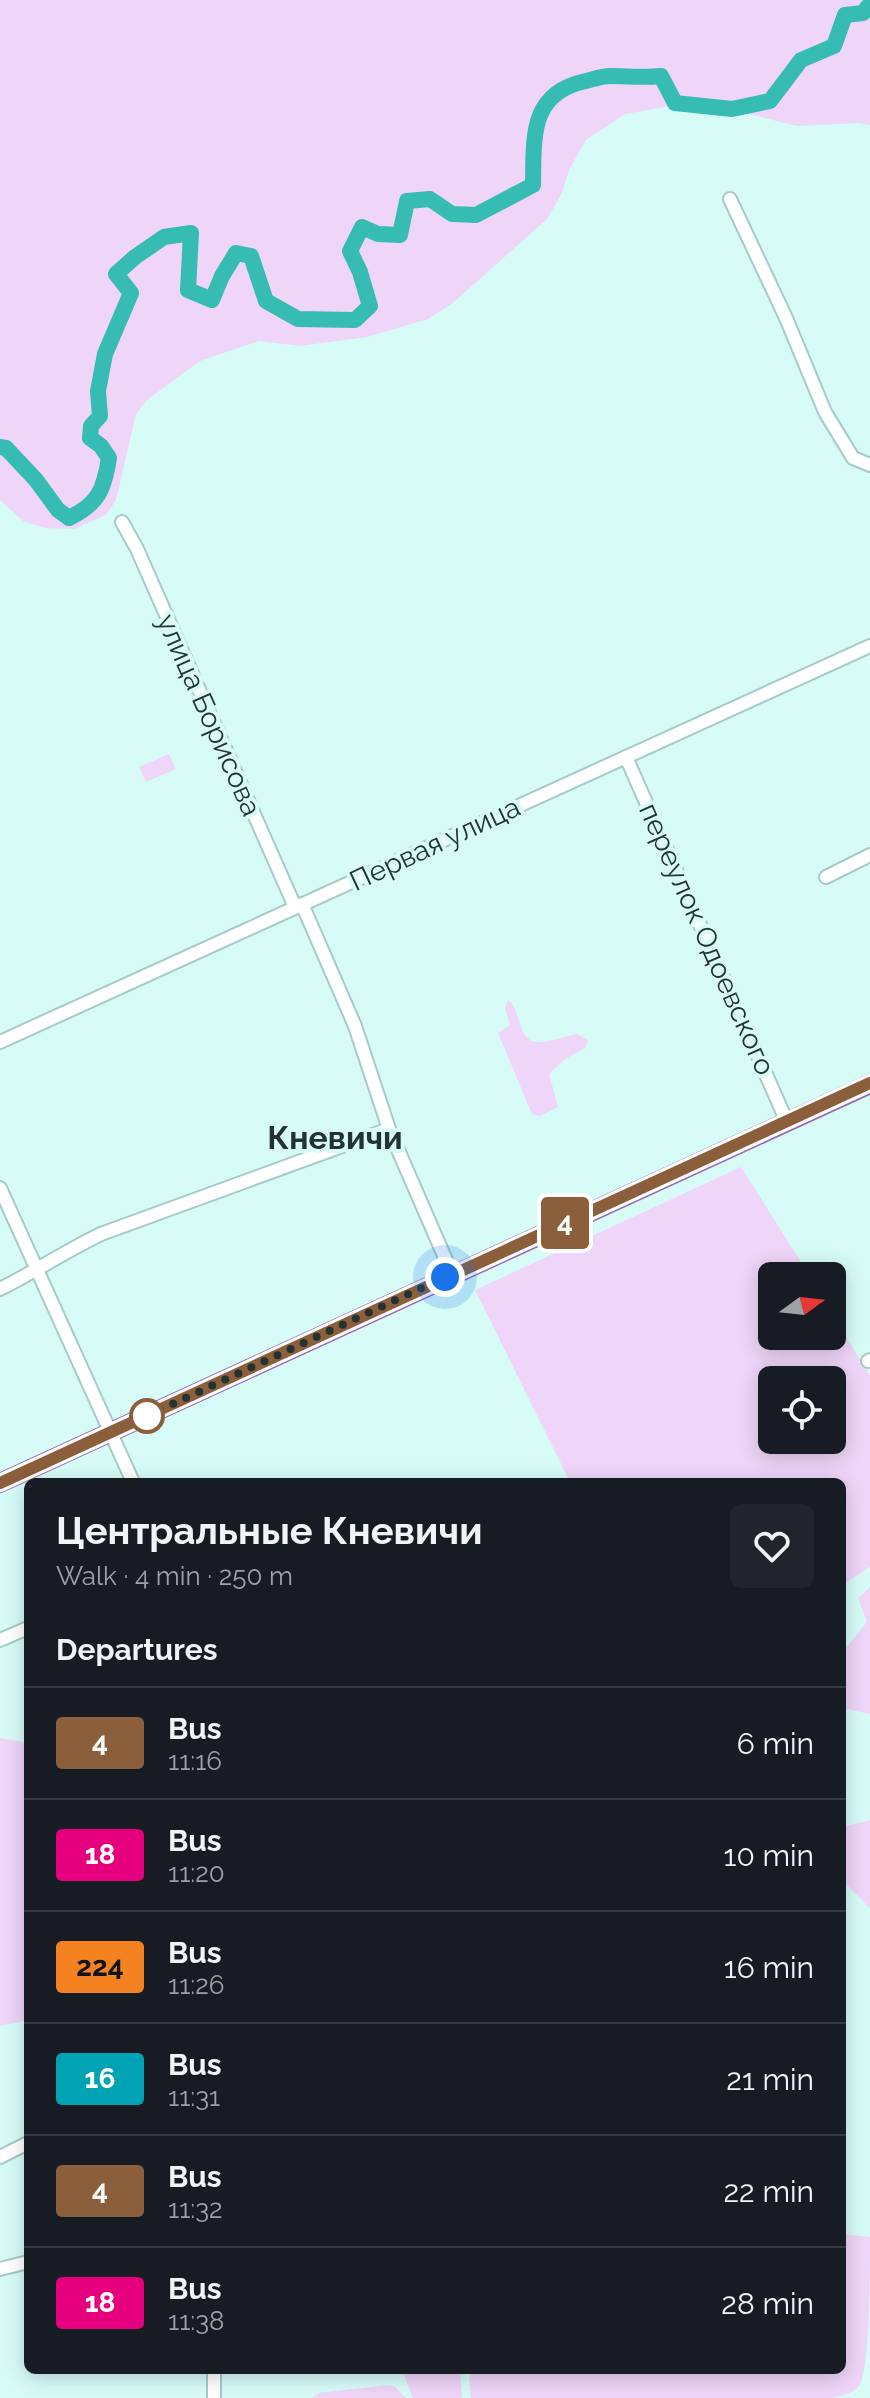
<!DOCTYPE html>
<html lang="en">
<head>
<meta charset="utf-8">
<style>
	body { margin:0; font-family:Raleway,sans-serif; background:#20242c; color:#f1f3f6; height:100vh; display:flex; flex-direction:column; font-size:30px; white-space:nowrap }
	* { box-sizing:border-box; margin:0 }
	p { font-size:26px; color:#9ea1a6 }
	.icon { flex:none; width:44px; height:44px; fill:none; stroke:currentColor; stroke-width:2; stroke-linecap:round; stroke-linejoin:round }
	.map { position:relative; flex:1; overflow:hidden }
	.sheet { position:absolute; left:24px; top:1478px; width:822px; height:896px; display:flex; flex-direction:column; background:#171b24; border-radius:12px; box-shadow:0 4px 20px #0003 }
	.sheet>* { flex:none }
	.badge { padding:0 16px; border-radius:6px; font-size:28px; line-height:52px }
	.needle { width:52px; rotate:75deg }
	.controls { position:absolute; left:758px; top:1262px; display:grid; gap:16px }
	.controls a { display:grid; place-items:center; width:88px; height:88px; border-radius:12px; background:#171b24; box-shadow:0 4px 20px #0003; font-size:40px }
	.you { position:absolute; width:40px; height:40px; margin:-20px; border:6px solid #fff; border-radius:50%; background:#1a73e8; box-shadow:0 0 0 12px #1a73e833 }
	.map>.badge { position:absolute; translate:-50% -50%; box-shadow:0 0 0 4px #fff }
	h2 { padding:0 32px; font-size:30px; line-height:72px }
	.round { display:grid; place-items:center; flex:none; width:84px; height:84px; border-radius:12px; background:#20242c }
	.head { display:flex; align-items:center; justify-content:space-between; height:136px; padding:0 32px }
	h1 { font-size:38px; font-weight:700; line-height:60px }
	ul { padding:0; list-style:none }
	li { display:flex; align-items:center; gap:24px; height:112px; padding:0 32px; border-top:2px solid #363941 }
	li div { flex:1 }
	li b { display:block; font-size:30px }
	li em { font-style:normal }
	li .badge { min-width:88px; font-weight:700; text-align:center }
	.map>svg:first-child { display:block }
	.green { fill:#efd5f8; fill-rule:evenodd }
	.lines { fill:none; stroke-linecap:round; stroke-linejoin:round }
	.river { stroke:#37bcb3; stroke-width:16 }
	.minor-casing { stroke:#a6cbc7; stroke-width:16 }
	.major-casing { stroke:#9c6ab3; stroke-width:20 }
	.minor { stroke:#fff; stroke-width:12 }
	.major { stroke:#ebb7fb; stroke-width:16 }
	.line-casing { stroke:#fff; stroke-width:18 }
	.line { stroke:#8b5e3c; stroke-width:12 }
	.walk { stroke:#243331; stroke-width:8; stroke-dasharray:0 14.4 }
	.stop-dot { fill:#fff; stroke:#8b5e3c; stroke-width:4 }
	.labels { text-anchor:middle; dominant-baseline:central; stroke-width:8; stroke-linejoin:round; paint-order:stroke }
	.street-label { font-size:28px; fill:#243331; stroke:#d7fcf8 }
	.quarter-label { font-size:32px; font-weight:bold; fill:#243331; stroke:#d7fcf8 }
</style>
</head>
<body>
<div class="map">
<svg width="870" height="2398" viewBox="0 0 870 2398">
	<rect width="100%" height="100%" fill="#d7fcf8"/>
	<g class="green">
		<path d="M 0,0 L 870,0 L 870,125 L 858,123 L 797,126 L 749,114 L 671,106 L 625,114 L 586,140 L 569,170 L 562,193 L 547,219 L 454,302 L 428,319 L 367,337 L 300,346 L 259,341 L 200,361 L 147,400 L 136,414 L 116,500 L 106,515 L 74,529 L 45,528 L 23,521 L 0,500 Z"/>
		<path d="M 169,754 L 176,769 L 146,782 L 139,767 Z"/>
		<path d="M 508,1000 C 521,1008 517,1041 537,1042 C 549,1043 565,1036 577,1034 L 588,1040 L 585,1048 L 565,1059 L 549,1074 L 558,1107 L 540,1116 L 532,1114 L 498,1033 L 510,1025 L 505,1008 Z"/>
		<path d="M 741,1167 L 810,1276 L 772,1276 L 772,1336 L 832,1336 L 832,1314 L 870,1376 L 870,1567 L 842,1585 L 842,1482 L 570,1482 L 475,1290 ZM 772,1380 L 832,1380 L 832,1440 L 772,1440 Z"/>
		<path d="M 870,1587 L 870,1714 L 842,1708 L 842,1653 L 867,1622 L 858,1598 Z"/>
		<path d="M 0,1738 L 28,1743 L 28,2020 L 0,2026 Z"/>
		<path d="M 870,1820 L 870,1908 L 842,1880 L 842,1827 Z"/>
		<path d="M 842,2234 L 870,2237 C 870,2267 870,2364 860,2385 C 853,2394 843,2395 832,2398 L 471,2398 L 469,2380 L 472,2370 L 842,2370 Z"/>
		<path d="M 402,2370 L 460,2370 L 462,2398 L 413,2398 Z"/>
		<path d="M 388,2385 L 394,2386 L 406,2398 L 312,2398 L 319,2393 Z"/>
	</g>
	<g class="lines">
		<path class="river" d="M 0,447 L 6,448 L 36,480 L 58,510 L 69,518 C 98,504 104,490 109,458 L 101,446 L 90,438 L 91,426 L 100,416 L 98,391 L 105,354 L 131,293 L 116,274 L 135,257 L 164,237 L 191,233 L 188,290 L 212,300 L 222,276 L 236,253 L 251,256 L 266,301 L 298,319 L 355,320 L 370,306 L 360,272 L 350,251 L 362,227 L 378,234 L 400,235 L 407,201 L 430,199 L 452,214 L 476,215 L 533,185 C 534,137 529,93 586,81 C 594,79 602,76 610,76 C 627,76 643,78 661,76 L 675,103 L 732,109 L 770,101 L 801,60 L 834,46 L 845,15 L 863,13 L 870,4"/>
		<g class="minor-casing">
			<g id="minor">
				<path d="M 730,199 L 786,318 L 825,412 L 853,458 L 870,465"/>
				<path d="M 122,522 L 137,549 L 295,907"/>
				<path d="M 626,757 L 787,1122"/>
				<path d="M 826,877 L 870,855"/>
				<path d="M 302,904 L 355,1026 L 389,1129 L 452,1274"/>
				<path d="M 0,1042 L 870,646"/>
				<path d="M 0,1188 L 133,1482"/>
				<path d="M 0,1289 C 34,1272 66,1251 101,1234 L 389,1129"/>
				<path d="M 868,1361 L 870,1360"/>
				<path d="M 0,1640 L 28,1628"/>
				<path d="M 0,2157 L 28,2143"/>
				<path d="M 0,2269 L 28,2262"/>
				<path d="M 214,2370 L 214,2398"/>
			</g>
		</g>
		<g class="major-casing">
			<path id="major" d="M 0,1483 L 870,1084"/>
		</g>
		<use href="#minor" class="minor"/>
		<use href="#major" class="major"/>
	</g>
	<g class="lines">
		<g class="line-casing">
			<path id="line" d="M 0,1483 L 870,1083"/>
		</g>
		<use href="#line" class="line"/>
		<path class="walk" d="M 147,1416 L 445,1277"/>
	</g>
	<circle class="stop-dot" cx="147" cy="1416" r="16"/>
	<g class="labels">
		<g class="street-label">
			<text transform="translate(209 715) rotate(66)">улица Борисова</text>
			<text transform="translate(435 844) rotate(-25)">Первая улица</text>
			<text transform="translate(707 939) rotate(66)">переулок Одоевского</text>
		</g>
		<g class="quarter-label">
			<text x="335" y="1137">Кневичи</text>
		</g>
	</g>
</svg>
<div class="controls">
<a><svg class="needle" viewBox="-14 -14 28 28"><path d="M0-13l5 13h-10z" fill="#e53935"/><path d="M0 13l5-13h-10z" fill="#9ea1a6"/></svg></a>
<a><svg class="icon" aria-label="locate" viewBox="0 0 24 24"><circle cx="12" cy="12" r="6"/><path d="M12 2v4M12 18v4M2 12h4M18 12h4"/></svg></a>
</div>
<div class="you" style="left:445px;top:1277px"></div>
<b class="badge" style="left:565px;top:1223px;background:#8b5e3c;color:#fff">4</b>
<section class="sheet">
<div class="head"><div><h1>Центральные Кневичи</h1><p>Walk · 4 min · 250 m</p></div><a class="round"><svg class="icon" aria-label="heart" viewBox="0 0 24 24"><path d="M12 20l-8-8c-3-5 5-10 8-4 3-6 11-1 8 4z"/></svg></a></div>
<h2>Departures</h2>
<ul>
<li><span class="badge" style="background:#8b5e3c;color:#fff">4</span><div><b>Bus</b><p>11:16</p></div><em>6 min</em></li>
<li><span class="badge" style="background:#e6007e;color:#fff">18</span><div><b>Bus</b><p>11:20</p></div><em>10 min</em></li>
<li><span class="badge" style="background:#f58220;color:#111">224</span><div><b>Bus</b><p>11:26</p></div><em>16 min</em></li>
<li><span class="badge" style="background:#00a3b4;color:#fff">16</span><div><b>Bus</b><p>11:31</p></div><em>21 min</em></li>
<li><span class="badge" style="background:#8b5e3c;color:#fff">4</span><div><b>Bus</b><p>11:32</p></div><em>22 min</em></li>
<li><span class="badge" style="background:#e6007e;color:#fff">18</span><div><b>Bus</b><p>11:38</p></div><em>28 min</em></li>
</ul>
</section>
</div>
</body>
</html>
